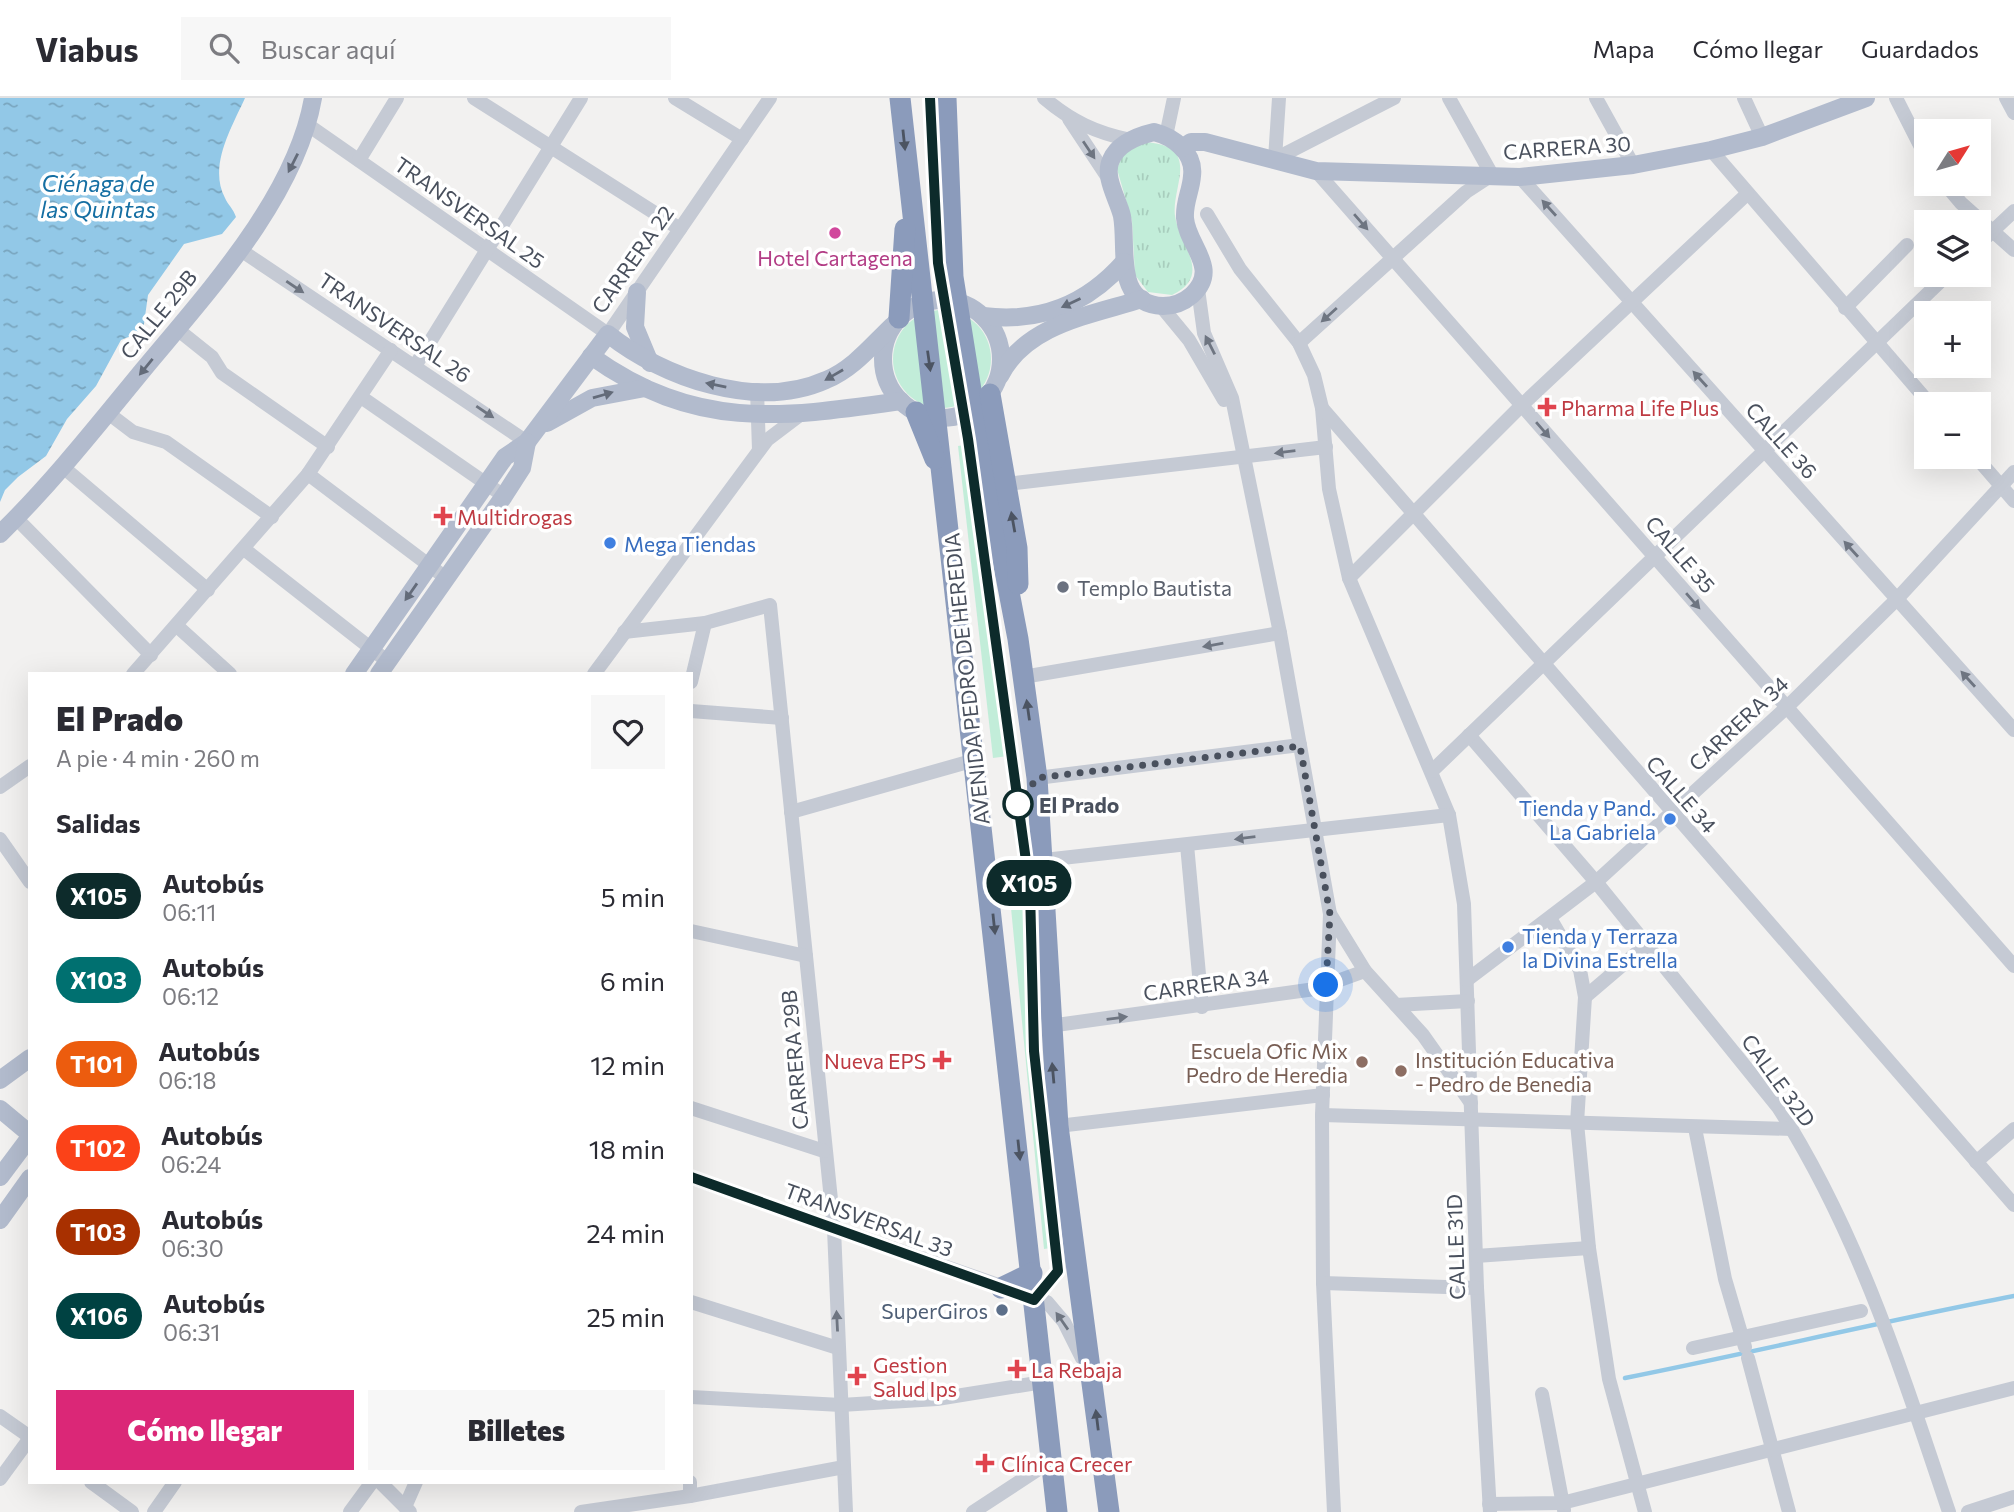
<!DOCTYPE html>
<html lang="es">
<head>
<meta charset="utf-8">
<style>
	body { margin:0; font-family:Commissioner,sans-serif; background:#f7f7f7; color:#2b2b33; height:100vh; display:flex; flex-direction:column; font-size:26px; white-space:nowrap }
	* { box-sizing:border-box; margin:0 }
	p { font-size:23px; color:#7c7c81 }
	.icon { flex:none; width:38px; height:38px; fill:none; stroke:currentColor; stroke-width:2; stroke-linecap:round; stroke-linejoin:round }
	.map { position:relative; flex:1; overflow:hidden }
	.panel { position:absolute; left:28px; top:574px; width:665px; height:812px; display:flex; flex-direction:column; background:#fff; border-radius:0px; box-shadow:0 7px 28px #0002 }
	.panel>* { flex:none }
	.badge { padding:0 14px; border-radius:23px; font-size:24px; line-height:46px }
	.needle { width:46px; rotate:53deg }
	.buttons { position:absolute; left:1914px; top:21px; display:grid; gap:14px }
	.buttons a { display:grid; place-items:center; width:77px; height:77px; border-radius:0px; background:#fff; box-shadow:0 7px 28px #0002; font-size:35px }
	.you { position:absolute; width:35px; height:35px; margin:-18px; border:5px solid #fff; border-radius:50%; background:#1a73e8; box-shadow:0 0 0 10px #1a73e833 }
	.map>.badge { position:absolute; translate:-50% -50%; box-shadow:0 0 0 4px #fff }
	h2 { padding:0 28px; font-size:26px; line-height:63px }
	.round { display:grid; place-items:center; flex:none; width:74px; height:74px; border-radius:0px; background:#f7f7f7 }
	.head { display:flex; align-items:center; justify-content:space-between; height:119px; padding:0 28px }
	h1 { font-size:33px; font-weight:800; line-height:52px }
	.action { display:flex; gap:14px; margin-top:auto; padding:14px 28px }
	.action a { flex:1; height:80px; border-radius:0px; background:#db2777; color:#fff; font-size:28px; font-weight:800; line-height:80px; text-align:center }
	.action a+a { background:#f7f7f7; color:#2b2b33 }
	ul { padding:0; list-style:none }
	li { display:flex; align-items:center; gap:21px; height:84px; padding:0 28px }
	li div { flex:1 }
	li b { display:block; font-size:26px }
	li em { font-style:normal }
	li .badge { min-width:77px; font-weight:700; text-align:center }
	header { display:flex; align-items:center; gap:42px; box-sizing:border-box; height:98px; padding:0 35px; background:#fff; border-bottom:2px solid #e1e1e2 }
	header strong { font-size:33px }
	nav { display:flex; gap:38px; margin-inline-start:auto; font-size:24px }
	.search { width:490px; height:63px; background:#f7f7f7; display:flex; align-items:center; gap:18px; box-sizing:border-box; padding:0 24px; border-radius:0px; color:#7c7c81; font-size:26px }
	.map>svg:first-child { display:block }
	.green { fill:#c2edd9 }
	.park { fill:url(#park-tufts) }
	.water { fill:url(#water-ripples) }
	.lines { fill:none; stroke-linecap:round; stroke-linejoin:round }
	.stream { stroke:#92c8e7; stroke-width:4.5 }
	.minor { stroke:#c5cad4; stroke-width:14 }
	.major { stroke:#b2bbcd; stroke-width:18 }
	.highway { stroke:#8b9bbb; stroke-width:21 }
	.oneway { fill:#4c5462 }
	.oneway2 { fill:#6e7581 }
	.oneway3 { fill:#636b79 }
	.line-casing { stroke:#fff; stroke-width:16 }
	.line { stroke:#0d2b2b; stroke-width:10 }
	.walk { stroke:#49505d; stroke-width:7; stroke-dasharray:0 12.6 }
	.hotel-dot { fill:#d1479c; stroke:#fff; stroke-width:2.5 }
	.health-dot { fill:#e0444e; stroke:#fff; stroke-width:2.5 }
	.shop-dot { fill:#3f7fe0; stroke:#fff; stroke-width:2.5 }
	.worship-dot { fill:#6b7280; stroke:#fff; stroke-width:2.5 }
	.stop-dot { fill:#fff; stroke:#0d2b2b; stroke-width:3.5 }
	.education-dot { fill:#8d6e63; stroke:#fff; stroke-width:2.5 }
	.service-dot { fill:#5c6f8a; stroke:#fff; stroke-width:2.5 }
	.labels { text-anchor:middle; dominant-baseline:central; stroke-width:7; stroke-linejoin:round; paint-order:stroke }
	.street-label { font-size:21px; fill:#49505d; stroke:#fff }
	.hotel-label { font-size:21px; fill:#b23c85; stroke:#fff }
	.health-label { font-size:21px; fill:#be3a42; stroke:#fff; text-anchor:start }
	.shop-label { font-size:21px; fill:#366cbe; stroke:#fff; text-anchor:start }
	.worship-label { font-size:21px; fill:#5b616d; stroke:#fff; text-anchor:start }
	.stop-label { font-size:21px; font-weight:bold; fill:#49505d; stroke:#fff; text-anchor:start }
	.education-label { font-size:21px; fill:#785e54; stroke:#fff; text-anchor:end }
	.service-label { font-size:21px; fill:#4e5e75; stroke:#fff; text-anchor:end }
	.water-label { font-size:23px; font-style:italic; fill:#156fa3; stroke:#fff }
</style>
</head>
<body>
<header>
<strong>Viabus</strong>
<div class="search"><svg class="icon" aria-label="search" viewBox="0 0 24 24"><circle cx="10" cy="10" r="6"/><path d="M15 15l6 6"/></svg>Buscar aquí</div>
<nav><a>Mapa</a><a>Cómo llegar</a><a>Guardados</a></nav>
</header>
<div class="map">
<svg width="2014" height="1414" viewBox="0 0 2014 1414">
	<defs>
		<pattern id="park-tufts" width="24" height="20" patternUnits="userSpaceOnUse" patternTransform="scale(1.75)"><rect width="24" height="20" fill="#c2edd9"/><path d="M3 7l-1-3M5 7V3M7 7l1-3M15 17l-1-3M17 17v-4M19 17l1-3" fill="none" stroke="#a8cdbd"/></pattern>
		<pattern id="water-ripples" width="26" height="14" patternUnits="userSpaceOnUse" patternTransform="scale(1.75)"><rect width="26" height="14" fill="#92c8e7"/><path d="M2 4q2-2 4 0t4 0M15 11q2-2 4 0t4 0" fill="none" stroke="#79a5be"/></pattern>
	</defs>
	<rect width="100%" height="100%" fill="#f2f1f0"/>
	<g class="green">
		<circle cx="942" cy="261" r="49"/>
		<path d="M 965,347 L 1008,658 L 993,660 L 958,348 Z"/>
		<path d="M 1025,809 L 1030,958 L 1050,1150 L 1044,1151 L 1011,810 Z"/>
	</g>
	<path class="park" d="M 1145,44 C 1203,48 1171,88 1175,118 C 1179,147 1214,177 1172,197 L 1148,194 L 1135,177 L 1132,123 L 1117,71 L 1122,59 L 1131,50 Z"/>
	<path class="water" d="M 0,0 L 245,0 C 232,29 208,68 225,100 C 228,107 233,110 236,119 L 222,136 L 184,146 L 148,197 L 143,233 L 121,242 L 96,288 L 67,321 L 46,358 L 18,379 L 5,392 L 0,404 Z"/>
	<g class="lines">
		<path class="stream" d="M 1625,1280 C 1755,1254 1884,1223 2014,1198"/>
		<g class="minor">
			<path d="M 474,0 L 680,131"/>
			<path d="M 675,0 L 742,41"/>
			<path d="M 1044,0 C 1071,23 1096,35 1131,42"/>
			<path d="M 1596,0 L 1633,67"/>
			<path d="M 1744,0 L 1762,39"/>
			<path d="M 1896,0 L 1927,61"/>
			<path d="M 2006,0 L 2014,15"/>
			<path d="M 1069,21 L 1110,83"/>
			<path d="M 308,27 L 608,236 L 770,0"/>
			<path d="M 1166,38 L 1174,0"/>
			<path d="M 1711,52 L 1930,306"/>
			<path d="M 1275,61 L 1394,0"/>
			<path d="M 1275,61 L 1279,0"/>
			<path d="M 359,62 L 397,0"/>
			<path d="M 1316,73 L 2014,868"/>
			<path d="M 1520,79 L 2014,632"/>
			<path d="M 1945,86 L 1961,105 L 2014,152"/>
			<path d="M 1207,116 L 1240,171 L 1299,245 L 1314,277 L 1322,310 L 1329,391 L 1349,480 L 1449,717 L 1464,806 L 1477,1190 L 1490,1414"/>
			<path d="M 1979,146 L 2014,113"/>
			<path d="M 239,151 L 527,344"/>
			<path d="M 1198,191 L 1204,235 L 1232,300 L 1280,535 L 1330,816 L 1322,1017 L 1323,1185 L 1334,1414"/>
			<path d="M 1161,208 L 1189,242 L 1224,302"/>
			<path d="M 1845,210 L 1907,147"/>
			<path d="M 177,231 L 212,259 L 222,275 L 328,349"/>
			<path d="M 1299,245 L 1466,94 L 1492,77 L 1449,0"/>
			<path d="M 415,268 L 581,0"/>
			<path d="M 757,292 L 759,352"/>
			<path d="M 361,299 L 504,398"/>
			<path d="M 1322,310 L 2014,1107"/>
			<path d="M 108,315 L 133,334 L 166,344 L 272,419"/>
			<path d="M 1976,359 L 2014,403"/>
			<path d="M 63,369 L 208,492"/>
			<path d="M 308,376 L 446,480"/>
			<path d="M 1006,386 L 1326,349"/>
			<path d="M 16,420 L 151,557"/>
			<path d="M 244,451 L 387,563"/>
			<path d="M 1349,480 L 1522,307 L 1747,96"/>
			<path d="M 177,528 L 230,576"/>
			<path d="M 624,534 L 705,525 L 770,507 L 834,1131 L 846,1414"/>
			<path d="M 133,576 L 308,376 L 391,252"/>
			<path d="M 594,576 L 767,342 L 800,317"/>
			<path d="M 1023,579 L 1280,535"/>
			<path d="M 691,584 L 705,525"/>
			<path d="M 691,613 L 782,620"/>
			<path d="M 1469,637 L 1596,784 L 1778,1009 C 1858,1134 1902,1274 1949,1414"/>
			<path d="M 1432,673 L 1947,177"/>
			<path d="M 1037,680 L 1300,647"/>
			<path d="M 0,689 L 30,668"/>
			<path d="M 791,714 L 975,662"/>
			<path d="M 0,741 L 30,784"/>
			<path d="M 1187,747 L 1202,909"/>
			<path d="M 1044,762 L 1449,717"/>
			<path d="M 1330,816 L 1365,873 L 1423,937 L 1471,1005"/>
			<path d="M 1550,820 L 1580,872 L 1585,899 L 1577,1025 L 1589,1150 L 1609,1281 L 1645,1414"/>
			<path d="M 691,833 L 806,858"/>
			<path d="M 1467,882 L 1596,784 L 1787,609 L 1896,502 L 2014,374"/>
			<path d="M 1585,899 L 1646,847"/>
			<path d="M 1396,907 L 1468,903"/>
			<path d="M 1049,928 L 1315,891 L 1365,873"/>
			<path d="M 691,1010 L 824,1053"/>
			<path d="M 1322,1017 L 1792,1031"/>
			<path d="M 1058,1028 L 1323,997"/>
			<path d="M 1695,1030 L 1725,1181 L 1745,1249"/>
			<path d="M 1976,1064 L 2014,1031"/>
			<path d="M 691,1080 L 1047,1204 L 1064,1224 L 1082,1260"/>
			<path d="M 1476,1158 L 1589,1150"/>
			<path d="M 1323,1185 L 1477,1190"/>
			<path d="M 1034,1202 L 1054,1179 L 1071,1145"/>
			<path d="M 691,1204 L 838,1250"/>
			<path d="M 1693,1250 L 1861,1213"/>
			<path d="M 1748,1260 L 1789,1414"/>
			<path d="M 1542,1296 L 1564,1412"/>
			<path d="M 691,1299 L 841,1307 L 937,1301 L 1043,1284"/>
			<path d="M 0,1318 L 30,1339"/>
			<path d="M 0,1381 L 30,1340"/>
			<path d="M 91,1384 L 132,1414"/>
			<path d="M 380,1384 L 410,1414"/>
			<path d="M 690,1398 L 690,1384"/>
			<path d="M 1489,1406 L 1562,1405 L 2014,1290"/>
			<path d="M 405,1409 L 416,1384"/>
			<path d="M 154,1414 L 175,1384"/>
			<path d="M 350,1414 L 372,1384"/>
			<path d="M 581,1414 L 690,1398 L 844,1369"/>
			<path d="M 973,1414 L 1051,1363"/>
			<path d="M 1968,1414 L 2014,1399"/>
		</g>
		<g class="major">
			<path d="M 1154,34 C 1174,39 1195,55 1192,78 C 1191,93 1184,104 1185,120 C 1187,148 1221,170 1192,197 C 1184,204 1174,208 1163,208 C 1113,206 1128,150 1122,118 C 1118,101 1103,79 1111,62 C 1118,45 1137,38 1154,34 Z"/>
			<path d="M 1182,50 L 1191,44 L 1205,44 L 1316,73 L 1520,79 L 1633,67 L 1711,52 L 1762,39 L 1866,0"/>
			<path d="M 637,194 L 635,229 L 650,265"/>
			<circle cx="942" cy="261" r="59"/>
			<path d="M 983,218 C 1040,225 1086,207 1124,164"/>
			<path d="M 591,258 C 696,333 781,320 901,303"/>
			<path d="M 1000,278 C 1026,226 1092,217 1142,201"/>
			<path d="M 547,325 L 592,300 L 645,290"/>
			<path d="M 0,436 C 52,385 97,328 143,272 C 206,196 296,99 313,0"/>
			<path d="M 354,576 L 505,359 L 527,344 L 608,236 C 663,280 757,313 826,282 C 853,271 872,247 892,228"/>
			<path d="M 379,576 L 504,398 L 522,370 L 527,344"/>
			<path d="M 0,982 L 30,960"/>
			<path d="M 0,1011 L 30,1036"/>
			<path d="M 0,1079 L 30,1039"/>
			<path d="M 0,1122 L 30,1080"/>
		</g>
		<g class="highway">
			<path d="M 900,0 L 1057,1414"/>
			<path d="M 946,0 L 953,179 L 974,311 L 1018,541 L 1037,680 L 1058,1028 L 1109,1414"/>
			<path d="M 899,220 L 905,131"/>
			<path d="M 990,296 L 1017,450 L 1018,486"/>
			<path d="M 916,314 L 935,361"/>
			<path d="M 1001,1190 L 1032,1175"/>
		</g>
	</g>
	<defs><path id="oneway-solid" d="M-6-.8H1V-3.2L6.5 0L1 3.2V.8H-6Z" transform="scale(1.75)"/></defs>
	<g class="oneway">
		<use href="#oneway-solid" transform="translate(904 42) rotate(84)"/>
		<use href="#oneway-solid" transform="translate(929 263) rotate(82)"/>
		<use href="#oneway-solid" transform="translate(1013 424) rotate(-100)"/>
		<use href="#oneway-solid" transform="translate(1028 612) rotate(-98)"/>
		<use href="#oneway-solid" transform="translate(994 826) rotate(84)"/>
		<use href="#oneway-solid" transform="translate(1053 975) rotate(-95)"/>
		<use href="#oneway-solid" transform="translate(1019 1052) rotate(84)"/>
		<use href="#oneway-solid" transform="translate(1097 1322) rotate(-97)"/>
	</g>
	<g class="oneway2">
		<use href="#oneway-solid" transform="translate(1089 52) rotate(56)"/>
		<use href="#oneway-solid" transform="translate(1549 110) rotate(-132)"/>
		<use href="#oneway-solid" transform="translate(1361 124) rotate(49)"/>
		<use href="#oneway-solid" transform="translate(295 189) rotate(34)"/>
		<use href="#oneway-solid" transform="translate(1329 217) rotate(138)"/>
		<use href="#oneway-solid" transform="translate(1210 247) rotate(-117)"/>
		<use href="#oneway-solid" transform="translate(1700 281) rotate(-132)"/>
		<use href="#oneway-solid" transform="translate(485 314) rotate(34)"/>
		<use href="#oneway-solid" transform="translate(1543 332) rotate(49)"/>
		<use href="#oneway-solid" transform="translate(1285 354) rotate(173)"/>
		<use href="#oneway-solid" transform="translate(1851 451) rotate(-132)"/>
		<use href="#oneway-solid" transform="translate(1693 503) rotate(49)"/>
		<use href="#oneway-solid" transform="translate(1213 547) rotate(170)"/>
		<use href="#oneway-solid" transform="translate(1968 581) rotate(-132)"/>
		<use href="#oneway-solid" transform="translate(1245 740) rotate(173)"/>
		<use href="#oneway-solid" transform="translate(1117 920) rotate(-7)"/>
		<use href="#oneway-solid" transform="translate(837 1223) rotate(-93)"/>
		<use href="#oneway-solid" transform="translate(1062 1223) rotate(-125)"/>
	</g>
	<g class="oneway3">
		<use href="#oneway-solid" transform="translate(293 65) rotate(117)"/>
		<use href="#oneway-solid" transform="translate(1071 205) rotate(155)"/>
		<use href="#oneway-solid" transform="translate(146 269) rotate(129)"/>
		<use href="#oneway-solid" transform="translate(834 277) rotate(150)"/>
		<use href="#oneway-solid" transform="translate(716 287) rotate(-169)"/>
		<use href="#oneway-solid" transform="translate(603 297) rotate(-16)"/>
		<use href="#oneway-solid" transform="translate(411 494) rotate(125)"/>
	</g>
	<g class="lines">
		<g class="line-casing">
			<path id="line" d="M 691,1079 L 1034,1202 L 1058,1173 L 1034,953 L 1030,792 L 968,341 L 938,165 L 930,0"/>
		</g>
		<use href="#line" class="line"/>
		<path class="walk" d="M 1018,706 L 1037,680 L 1300,648 L 1330,816 L 1326,887"/>
	</g>
	<circle class="hotel-dot" cx="835" cy="135" r="7"/>
	<g class="health-dot">
		<path d="M1543.5 298.5h7v7h7v7h-7v7h-7v-7h-7v-7h7z"/>
		<path d="M439.5 407.5h7v7h7v7h-7v7h-7v-7h-7v-7h7z"/>
		<path d="M938.5 951.5h7v7h7v7h-7v7h-7v-7h-7v-7h7z"/>
		<path d="M1013.5 1260.5h7v7h7v7h-7v7h-7v-7h-7v-7h7z"/>
		<path d="M853.5 1267.5h7v7h7v7h-7v7h-7v-7h-7v-7h7z"/>
		<path d="M981.5 1354.5h7v7h7v7h-7v7h-7v-7h-7v-7h7z"/>
	</g>
	<g class="shop-dot">
		<circle cx="610" cy="445" r="7"/>
		<circle cx="1670" cy="721" r="7"/>
		<circle cx="1508" cy="849" r="7"/>
	</g>
	<circle class="worship-dot" cx="1063" cy="489" r="7"/>
	<circle class="stop-dot" cx="1018" cy="706" r="14"/>
	<g class="education-dot">
		<circle cx="1362" cy="964" r="7"/>
		<circle cx="1401" cy="973" r="7"/>
	</g>
	<circle class="service-dot" cx="1002" cy="1212" r="7"/>
	<g class="labels">
		<g class="street-label">
			<text transform="translate(1567 49) rotate(-4)">CARRERA 30</text>
			<text transform="translate(470 114) rotate(35)">TRANSVERSAL 25</text>
			<text transform="translate(632 161) rotate(-55)">CARRERA 22</text>
			<text transform="translate(158 216) rotate(-51)">CALLE 29B</text>
			<text transform="translate(395 229) rotate(34)">TRANSVERSAL 26</text>
			<text transform="translate(1782 342) rotate(48)">CALLE 36</text>
			<text transform="translate(1681 456) rotate(49)">CALLE 35</text>
			<text transform="translate(966 581) rotate(-96)">AVENIDA PEDRO DE HEREDIA</text>
			<text transform="translate(1738 625) rotate(-43)">CARRERA 34</text>
			<text transform="translate(1682 696) rotate(49)">CALLE 34</text>
			<text transform="translate(1206 886) rotate(-8)">CARRERA 34</text>
			<text transform="translate(794 962) rotate(-95)">CARRERA 29B</text>
			<text transform="translate(1779 982) rotate(54)">CALLE 32D</text>
			<text transform="translate(869 1121) rotate(20)">TRANSVERSAL 33</text>
			<text transform="translate(1455 1149) rotate(-92)">CALLE 31D</text>
		</g>
		<g class="hotel-label">
			<text x="835" y="159">Hotel Cartagena</text>
		</g>
		<g class="health-label">
			<text x="1561" y="309">Pharma Life Plus</text>
			<text x="457" y="418">Multidrogas</text>
			<text x="926" y="962" text-anchor="end">Nueva EPS</text>
			<text x="873" y="1266">Gestion<tspan x="873" dy="24">Salud Ips</tspan></text>
			<text x="1031" y="1271">La Rebaja</text>
			<text x="1001" y="1365">Clínica Crecer</text>
		</g>
		<g class="shop-label">
			<text x="624" y="445">Mega Tiendas</text>
			<text x="1656" y="709" text-anchor="end">Tienda y Pand.<tspan x="1656" dy="24">La Gabriela</tspan></text>
			<text x="1522" y="837">Tienda y Terraza<tspan x="1522" dy="24">la Divina Estrella</tspan></text>
		</g>
		<g class="worship-label">
			<text x="1077" y="489">Templo Bautista</text>
		</g>
		<g class="stop-label">
			<text x="1039" y="706">El Prado</text>
		</g>
		<g class="education-label">
			<text x="1348" y="952">Escuela Ofic Mix<tspan x="1348" dy="24">Pedro de Heredia</tspan></text>
			<text x="1415" y="961" text-anchor="start">Institución Educativa<tspan x="1415" dy="24">- Pedro de Benedia</tspan></text>
		</g>
		<g class="service-label">
			<text x="988" y="1212">SuperGiros</text>
		</g>
		<g class="water-label">
			<text x="98" y="85">Ciénaga de<tspan x="98" dy="26">las Quintas</tspan></text>
		</g>
	</g>
</svg>
<div class="buttons">
<a><svg class="needle" viewBox="-14 -14 28 28"><path d="M0-13l5 13h-10z" fill="#e53935"/><path d="M0 13l5-13h-10z" fill="#7c7c81"/></svg></a>
<a><svg class="icon" aria-label="layers" viewBox="0 0 24 24"><path d="M12 4l9 5-9 5-9-5zM3 14l9 5 9-5"/></svg></a>
<a>+</a>
<a>−</a>
</div>
<div class="you" style="left:1326px;top:887px"></div>
<b class="badge" style="left:1029px;top:785px;background:#0d2b2b;color:#fff">X105</b>
<section class="panel">
<div class="head"><div><h1>El Prado</h1><p>A pie · 4 min · 260 m</p></div><a class="round"><svg class="icon" aria-label="heart" viewBox="0 0 24 24"><path d="M12 20l-8-8c-3-5 5-10 8-4 3-6 11-1 8 4z"/></svg></a></div>
<h2>Salidas</h2>
<ul>
<li><span class="badge" style="background:#0d2b2b;color:#fff">X105</span><div><b>Autobús</b><p>06:11</p></div><em>5 min</em></li>
<li><span class="badge" style="background:#007070;color:#fff">X103</span><div><b>Autobús</b><p>06:12</p></div><em>6 min</em></li>
<li><span class="badge" style="background:#ec5c0e;color:#fff">T101</span><div><b>Autobús</b><p>06:18</p></div><em>12 min</em></li>
<li><span class="badge" style="background:#fb4218;color:#fff">T102</span><div><b>Autobús</b><p>06:24</p></div><em>18 min</em></li>
<li><span class="badge" style="background:#a83000;color:#fff">T103</span><div><b>Autobús</b><p>06:30</p></div><em>24 min</em></li>
<li><span class="badge" style="background:#004242;color:#fff">X106</span><div><b>Autobús</b><p>06:31</p></div><em>25 min</em></li>
</ul>
<div class="action"><a>Cómo llegar</a><a>Billetes</a></div>
</section>
</div>
</body>
</html>
